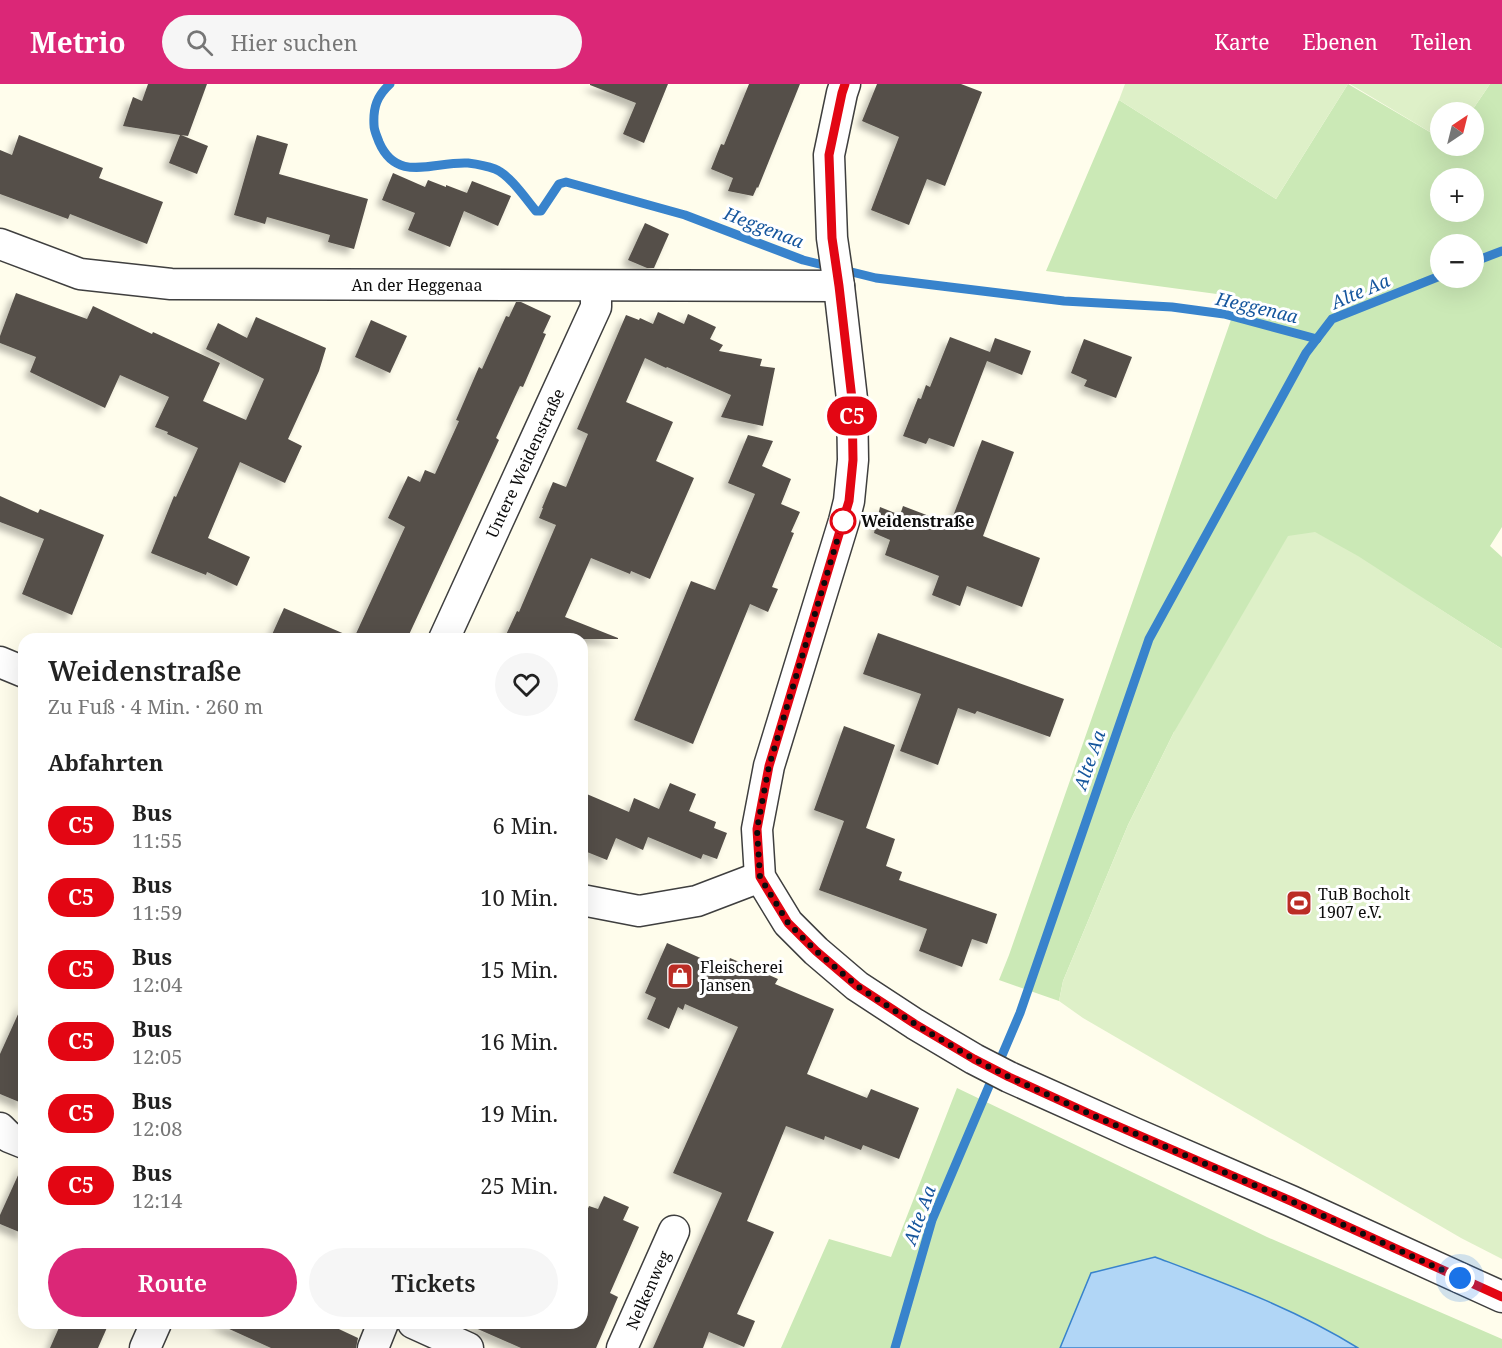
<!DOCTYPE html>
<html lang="de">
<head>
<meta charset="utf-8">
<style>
	body { margin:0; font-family:"Noto Serif",serif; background:#f6f6f6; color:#222; height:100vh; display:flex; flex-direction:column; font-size:22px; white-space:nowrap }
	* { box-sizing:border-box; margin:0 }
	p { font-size:20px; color:#767676 }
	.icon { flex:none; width:33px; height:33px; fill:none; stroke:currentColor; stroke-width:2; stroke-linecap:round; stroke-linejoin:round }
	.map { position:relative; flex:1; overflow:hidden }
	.side { position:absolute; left:18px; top:549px; width:570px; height:696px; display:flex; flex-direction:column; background:#fff; border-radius:18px; box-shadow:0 6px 24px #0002 }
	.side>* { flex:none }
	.badge { padding:0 12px; border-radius:20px; font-size:21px; line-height:39px }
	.needle { width:39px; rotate:35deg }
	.fabs { position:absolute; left:1430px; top:18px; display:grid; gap:12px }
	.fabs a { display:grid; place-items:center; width:54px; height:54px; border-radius:50%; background:#fff; box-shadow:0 6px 24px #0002; font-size:30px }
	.you { position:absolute; width:30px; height:30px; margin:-15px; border:4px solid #fff; border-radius:50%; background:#1a73e8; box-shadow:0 0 0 9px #1a73e833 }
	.map>.badge { position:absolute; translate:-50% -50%; box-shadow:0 0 0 3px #fff }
	h2 { padding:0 30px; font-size:22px; line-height:54px }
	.round { display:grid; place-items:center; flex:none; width:63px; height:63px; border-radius:32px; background:#f6f6f6 }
	.headline { display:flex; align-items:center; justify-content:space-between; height:102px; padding:0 30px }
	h1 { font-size:28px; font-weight:600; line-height:45px }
	.button { display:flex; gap:12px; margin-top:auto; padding:12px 30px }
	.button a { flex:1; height:69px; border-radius:36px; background:#db2777; color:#fff; font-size:24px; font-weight:600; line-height:69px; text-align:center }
	.button a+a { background:#f6f6f6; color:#222 }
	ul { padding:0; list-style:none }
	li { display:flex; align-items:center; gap:18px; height:72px; padding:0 30px }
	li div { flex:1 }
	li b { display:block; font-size:22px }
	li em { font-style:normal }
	li .badge { min-width:66px; font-weight:700; text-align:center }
	header { display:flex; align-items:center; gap:36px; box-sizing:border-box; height:84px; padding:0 30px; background:#db2777; color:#fff }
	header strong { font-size:28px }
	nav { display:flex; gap:33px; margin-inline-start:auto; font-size:21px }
	.search { width:420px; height:54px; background:#f6f6f6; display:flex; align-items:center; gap:15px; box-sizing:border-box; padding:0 21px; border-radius:33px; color:#767676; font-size:22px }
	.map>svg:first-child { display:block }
	.green { fill:#cbe9b6; fill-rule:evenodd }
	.pitch { fill:#def0c8 }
	.water { fill:#b1d6f6; stroke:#3883cc; stroke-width:1.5 }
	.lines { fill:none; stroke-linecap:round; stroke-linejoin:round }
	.stream { stroke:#3883cc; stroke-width:9 }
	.building { fill:#554f49; filter:url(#shadow) }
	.street-casing { stroke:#3f3f3f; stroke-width:33 }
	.street { stroke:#fff; stroke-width:30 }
	.line-casing { stroke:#fff; stroke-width:14 }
	.line { stroke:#e30613; stroke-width:9 }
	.walk { stroke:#0c0c0c; stroke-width:6; stroke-dasharray:0 10.8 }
	.stop-dot { fill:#fff; stroke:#e30613; stroke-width:3 }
	.labels { text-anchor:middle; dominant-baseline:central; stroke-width:6; stroke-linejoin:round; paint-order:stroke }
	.street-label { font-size:16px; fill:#0c0c0c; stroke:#fff }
	.stop-label { font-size:16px; font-weight:bold; fill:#0c0c0c; stroke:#fff; text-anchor:start }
	.poi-label { font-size:16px; fill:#0c0c0c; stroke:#fff; text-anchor:start }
	.water-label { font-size:18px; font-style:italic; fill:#16569d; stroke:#fff }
</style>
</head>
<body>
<header>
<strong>Metrio</strong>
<div class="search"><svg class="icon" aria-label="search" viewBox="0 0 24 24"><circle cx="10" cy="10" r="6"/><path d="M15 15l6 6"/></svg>Hier suchen</div>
<nav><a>Karte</a><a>Ebenen</a><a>Teilen</a></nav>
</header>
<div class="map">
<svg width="1502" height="1264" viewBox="0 0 1502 1264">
	<defs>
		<filter id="shadow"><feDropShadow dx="-5.5" dy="5.5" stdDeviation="3" flood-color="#0004"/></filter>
	</defs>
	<rect width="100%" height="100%" fill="#fffdec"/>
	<g class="green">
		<path d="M 1348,0 L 1440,54 L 1440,62 L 1473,62 L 1473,28 L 1471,28 L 1490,0 L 1502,0 L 1502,443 L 1490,462 L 1502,473 L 1502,565 L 1427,517 L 1174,648 L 1128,741 L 1063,897 L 1059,917 L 999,896 L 1009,871 L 1239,213 L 1046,187 L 1119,16 L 1276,115 ZM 1440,94 L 1473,94 L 1473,128 L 1440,128 ZM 1440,160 L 1473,160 L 1473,194 L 1440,194 Z"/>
		<path d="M 957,1004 L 1267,1153 L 1502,1255 L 1502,1264 L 781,1264 L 829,1155 L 891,1173 Z"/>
	</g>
	<g class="pitch">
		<path d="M 1125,0 L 1348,0 L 1276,115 L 1119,16 Z"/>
		<path d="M 1350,0 L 1490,0 L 1471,28 L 1440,28 L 1440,54 Z"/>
		<path d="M 1315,448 L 1358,472 L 1502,565 L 1502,1175 L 1461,1154 L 1083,934 L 1059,917 L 1063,897 L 1128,741 L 1174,648 L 1288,452 Z"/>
	</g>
	<path class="water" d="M 1155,1173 C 1224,1199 1296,1225 1358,1264 L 1060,1264 L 1091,1189 Z"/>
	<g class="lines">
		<g class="stream">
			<path d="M 390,0 C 377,12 373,23 374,41 C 374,47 377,52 379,58 C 397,100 434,77 468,79 C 476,80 487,82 495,85 C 510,91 526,115 536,127 L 541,127 L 559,100 L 566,98 L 685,131 L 803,176 L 876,194 L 1064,217 L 1172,223 L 1224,230 L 1317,255"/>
			<path d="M 1473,178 L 1502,167"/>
			<path d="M 895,1264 L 932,1136 L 1020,929 L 1149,555 L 1306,269 L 1332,235 L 1440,192"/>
		</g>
	</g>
	<g class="building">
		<path d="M 148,0 L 207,0 L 188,52 L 181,51 L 208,62 L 197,90 L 169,79 L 180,51 L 123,42 L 133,13 L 142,17 Z"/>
		<path d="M 590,0 L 668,0 L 644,59 L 623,50 L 636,19 L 590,1 Z"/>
		<path d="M 749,0 L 800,0 L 758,104 L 757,103 L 753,112 L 728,107 L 733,94 L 711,85 L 721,60 L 724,61 Z"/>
		<path d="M 877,0 L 961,0 L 982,8 L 945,102 L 927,95 L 909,141 L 871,126 L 899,53 L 862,37 Z"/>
		<path d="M 19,51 L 103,84 L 99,94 L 163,118 L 147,160 L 70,130 L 68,135 L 0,110 L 0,66 L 12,71 Z"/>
		<path d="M 257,51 L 288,60 L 279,90 L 368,115 L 354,165 L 328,158 L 330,151 L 267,133 L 265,140 L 234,131 Z"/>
		<path d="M 393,89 L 425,103 L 428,96 L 446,103 L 446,101 L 467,109 L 472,97 L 511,112 L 498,142 L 464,127 L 450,163 L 408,146 L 415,129 L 382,116 Z"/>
		<path d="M 645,139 L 669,150 L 654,184 L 647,184 L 628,176 Z"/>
		<path d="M 16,209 L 87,235 L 93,222 L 152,250 L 153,248 L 220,279 L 203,317 L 246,336 L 264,295 L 206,265 L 218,239 L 247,254 L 256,233 L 326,264 L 319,287 L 288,355 L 302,362 L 285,399 L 240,378 L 208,454 L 250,473 L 237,502 L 207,488 L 206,491 L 151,469 L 174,412 L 176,413 L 198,364 L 167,350 L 168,348 L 155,343 L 169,313 L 120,291 L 105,324 L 30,288 L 36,273 L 0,259 L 0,252 Z"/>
		<path d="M 516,218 L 521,218 L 551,232 L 543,249 L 546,250 L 523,303 L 520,302 L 496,354 L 499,356 L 407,555 L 270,555 L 284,524 L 354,554 L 405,443 L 388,434 L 408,392 L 420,398 L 425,386 L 435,390 L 459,337 L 456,336 L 479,283 L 482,285 L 506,232 L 509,233 Z"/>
		<path d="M 658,228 L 684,240 L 688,230 L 716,243 L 710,255 L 723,261 L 719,267 L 762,275 L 760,282 L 775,284 L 763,342 L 721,333 L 731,311 L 667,283 L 666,284 L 645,274 L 626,318 L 673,338 L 656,377 L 694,394 L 650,495 L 631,487 L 630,490 L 591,474 L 565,533 L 618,554 L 618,555 L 504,555 L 517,527 L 519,528 L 556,441 L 539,434 L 543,424 L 542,424 L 553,398 L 566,403 L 588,350 L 577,345 L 626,231 L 639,236 L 640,234 L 653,240 Z"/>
		<path d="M 371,236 L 407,252 L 390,289 L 355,273 Z"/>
		<path d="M 950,253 L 990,268 L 995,254 L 1031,267 L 1022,291 L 987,277 L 954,363 L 929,354 L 926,360 L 903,352 L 918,314 L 921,315 L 926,301 L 930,303 Z"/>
		<path d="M 1084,255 L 1132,273 L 1116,314 L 1084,302 L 1087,296 L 1071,289 Z"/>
		<path d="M 748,351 L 773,357 L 762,382 L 791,395 L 781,420 L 800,428 L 791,448 L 794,449 L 772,503 L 778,505 L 768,528 L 750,520 L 693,660 L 634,636 L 691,497 L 715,506 L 755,410 L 728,399 Z"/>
		<path d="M 982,356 L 1014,368 L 983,452 L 1040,474 L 1022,523 L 967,502 L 960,522 L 932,511 L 939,492 L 885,471 L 890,456 L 874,449 L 880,423 L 900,431 L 903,422 L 950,440 Z"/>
		<path d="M 0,412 L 38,429 L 40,425 L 104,451 L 72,531 L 22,510 L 44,455 L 0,438 Z"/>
		<path d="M 878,549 L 1064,615 L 1050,653 L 977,627 L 975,630 L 958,624 L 938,681 L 900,667 L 921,610 L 863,590 Z"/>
		<path d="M 844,642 L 895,661 L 866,744 L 895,755 L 886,782 L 902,788 L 899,796 L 997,830 L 987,860 L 972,855 L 962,883 L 919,867 L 927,845 L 819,806 L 844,737 L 814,726 Z"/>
		<path d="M 670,699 L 696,710 L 689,727 L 716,738 L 714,744 L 727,749 L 717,775 L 703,770 L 701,775 L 648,753 L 643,766 L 616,754 L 607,776 L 582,766 L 582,708 L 629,728 L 634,714 L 659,725 Z"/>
		<path d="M 667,859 L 725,885 L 730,874 L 778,895 L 775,900 L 834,925 L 807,990 L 867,1014 L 871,1005 L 919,1024 L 899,1075 L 863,1061 L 861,1066 L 825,1052 L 824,1056 L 786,1042 L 747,1137 L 774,1148 L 737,1230 L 755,1237 L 744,1263 L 709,1248 L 703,1264 L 653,1264 L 722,1109 L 673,1089 L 738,943 L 685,920 L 683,926 L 678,923 L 669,945 L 647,935 L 656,914 L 645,909 Z"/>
		<path d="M 24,917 L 24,1020 L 0,1010 L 0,970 Z"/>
		<path d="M 24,1078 L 24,1150 L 0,1140 L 0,1131 Z"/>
		<path d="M 604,1112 L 629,1123 L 623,1136 L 639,1143 L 610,1209 L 618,1213 L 596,1264 L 521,1264 L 464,1239 L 582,1239 L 582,1139 L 589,1122 L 598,1125 Z"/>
		<path d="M 61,1239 L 109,1239 L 98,1264 L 50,1264 Z"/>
		<path d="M 216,1239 L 326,1239 L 358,1254 L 356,1264 L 271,1264 Z"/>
	</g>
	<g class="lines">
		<g class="street-casing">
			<g id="street">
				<path d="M 845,0 L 842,9 L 829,71 L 832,154 L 839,202 L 852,315 L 853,376 L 849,417 L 844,437 L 769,682 L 757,745 L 760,793 L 788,839 L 816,867 L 857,902 L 915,940 L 974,975 L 1009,993 L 1134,1049 L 1291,1117 L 1502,1213"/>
				<path d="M 0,160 L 80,190 L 171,200 L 839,202"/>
				<path d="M 444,555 L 596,223 L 596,202"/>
				<path d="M 0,578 L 24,588"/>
				<path d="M 582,816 L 639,827 L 697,817 L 760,793"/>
				<path d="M 0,1044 L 9,1053 L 24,1059"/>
				<path d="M 413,1239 L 468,1264"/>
				<path d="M 145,1264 L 156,1239"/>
				<path d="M 373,1264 L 383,1239"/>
				<path d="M 622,1264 L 674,1147"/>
			</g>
		</g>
		<use href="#street" class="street"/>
	</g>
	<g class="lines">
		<g class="line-casing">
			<path id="line" d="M 845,0 L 842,9 L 829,71 L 832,154 L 839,202 L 852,315 L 853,376 L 849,417 L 769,682 L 757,745 L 760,793 L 788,839 L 816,867 L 857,902 L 915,940 L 974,975 L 1009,993 L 1092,1031 L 1291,1117 L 1502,1213"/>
		</g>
		<use href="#line" class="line"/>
		<path class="walk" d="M 843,437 L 769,682 L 757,745 L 760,793 L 788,839 L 816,867 L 857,902 L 915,940 L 974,975 L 1009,993 L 1092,1031 L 1291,1117 L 1460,1194"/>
	</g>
	<defs>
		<g id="stadium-square" transform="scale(1.35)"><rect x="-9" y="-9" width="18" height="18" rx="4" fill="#bb2c25" stroke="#fff"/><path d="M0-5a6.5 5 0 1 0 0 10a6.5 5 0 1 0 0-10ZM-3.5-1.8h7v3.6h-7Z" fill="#fff"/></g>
		<g id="shop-square" transform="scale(1.35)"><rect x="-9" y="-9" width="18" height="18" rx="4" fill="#bb2c25" stroke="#fff"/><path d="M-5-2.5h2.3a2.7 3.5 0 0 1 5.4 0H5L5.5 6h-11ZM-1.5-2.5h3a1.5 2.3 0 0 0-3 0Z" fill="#fff"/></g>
	</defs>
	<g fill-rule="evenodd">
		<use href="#stadium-square" x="1299" y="819"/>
		<use href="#shop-square" x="680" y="892"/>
	</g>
	<circle class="stop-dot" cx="843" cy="437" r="12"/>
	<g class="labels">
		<g class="street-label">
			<text x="417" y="201">An der Heggenaa</text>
			<text transform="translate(525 379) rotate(-65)">Untere Weidenstraße</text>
			<text transform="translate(648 1206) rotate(-66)">Nelkenweg</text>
		</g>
		<g class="stop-label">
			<text x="861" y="437">Weidenstraße</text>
		</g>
		<g class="poi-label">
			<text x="1318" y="810">TuB Bocholt<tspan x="1318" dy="18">1907 e.V.</tspan></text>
			<text x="700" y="883">Fleischerei<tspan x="700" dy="18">Jansen</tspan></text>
		</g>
		<g class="water-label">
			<text transform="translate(764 143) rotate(21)">Heggenaa</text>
			<text transform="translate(1360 207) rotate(-23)">Alte Aa</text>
			<text transform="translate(1257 223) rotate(13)">Heggenaa</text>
			<text transform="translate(1089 676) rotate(-71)">Alte Aa</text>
			<text transform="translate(919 1131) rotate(-70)">Alte Aa</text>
		</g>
	</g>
</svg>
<div class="fabs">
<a><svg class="needle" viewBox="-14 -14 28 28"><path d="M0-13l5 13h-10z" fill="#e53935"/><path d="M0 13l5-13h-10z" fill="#767676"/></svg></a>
<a>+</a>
<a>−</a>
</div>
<div class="you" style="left:1460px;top:1194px"></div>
<b class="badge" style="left:852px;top:332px;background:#e30613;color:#fff">C5</b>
<section class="side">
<div class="headline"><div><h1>Weidenstraße</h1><p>Zu Fuß · 4 Min. · 260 m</p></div><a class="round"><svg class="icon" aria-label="heart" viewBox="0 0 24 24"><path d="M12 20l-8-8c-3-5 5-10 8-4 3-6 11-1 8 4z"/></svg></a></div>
<h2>Abfahrten</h2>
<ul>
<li><span class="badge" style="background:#e30613;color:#fff">C5</span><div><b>Bus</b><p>11:55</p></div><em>6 Min.</em></li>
<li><span class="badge" style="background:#e30613;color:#fff">C5</span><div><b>Bus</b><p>11:59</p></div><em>10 Min.</em></li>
<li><span class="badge" style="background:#e30613;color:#fff">C5</span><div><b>Bus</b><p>12:04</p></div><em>15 Min.</em></li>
<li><span class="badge" style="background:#e30613;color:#fff">C5</span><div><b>Bus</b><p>12:05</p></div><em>16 Min.</em></li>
<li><span class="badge" style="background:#e30613;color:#fff">C5</span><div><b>Bus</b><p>12:08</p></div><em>19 Min.</em></li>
<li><span class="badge" style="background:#e30613;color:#fff">C5</span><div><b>Bus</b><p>12:14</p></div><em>25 Min.</em></li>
</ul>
<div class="button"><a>Route</a><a>Tickets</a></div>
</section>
</div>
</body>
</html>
